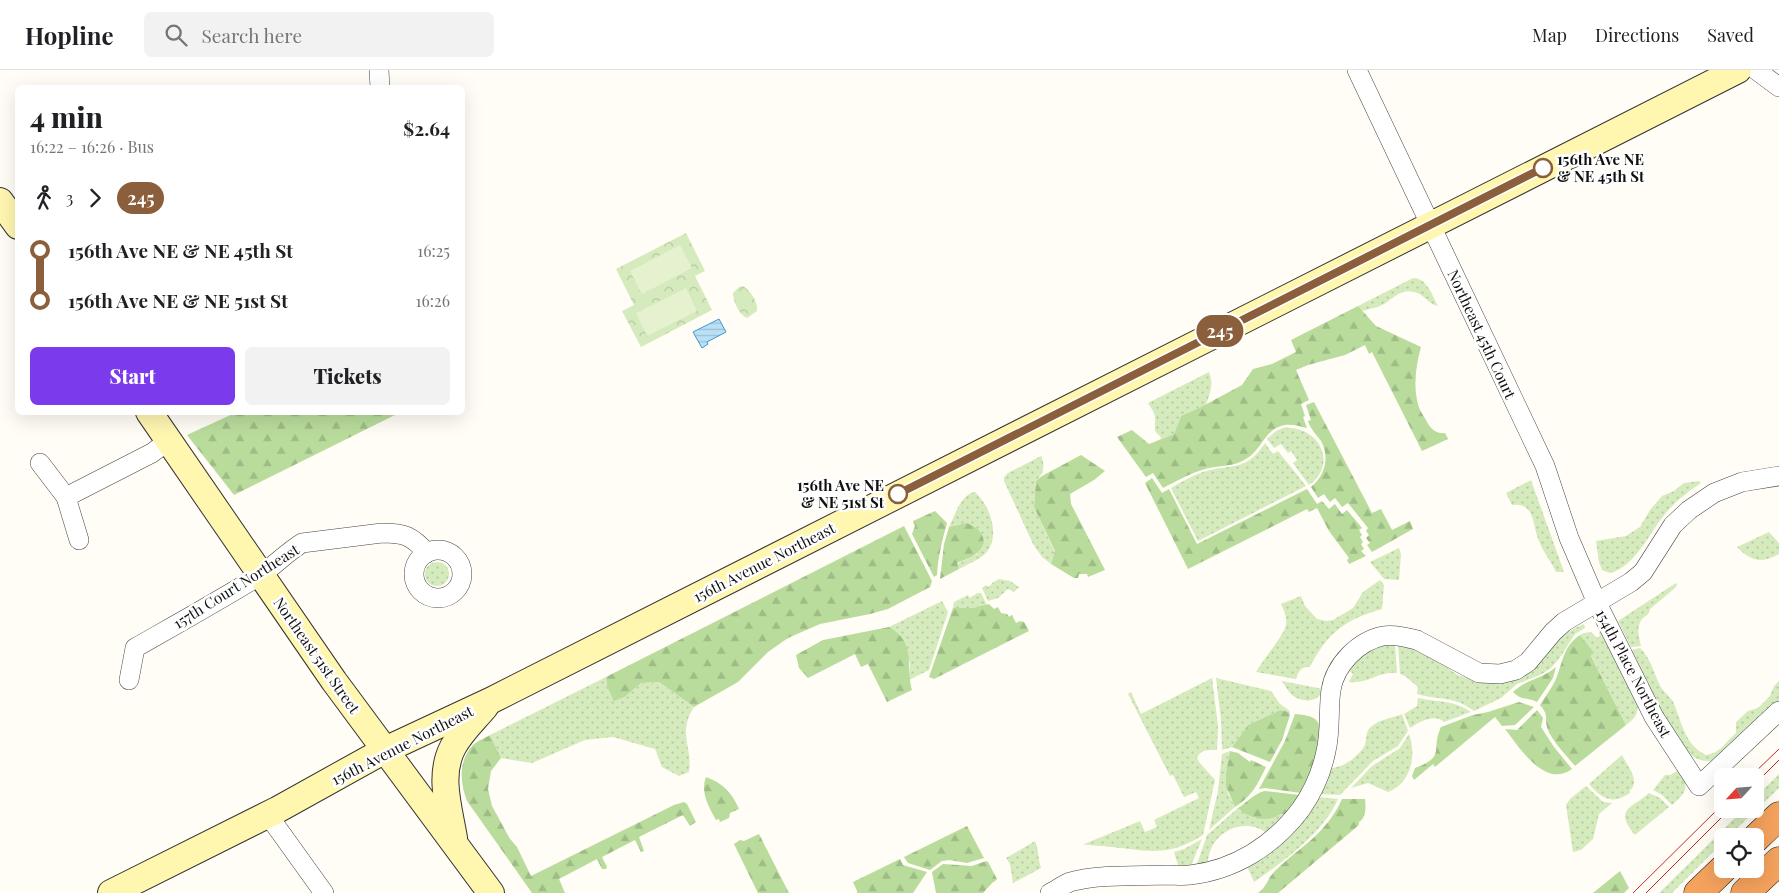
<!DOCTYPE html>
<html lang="en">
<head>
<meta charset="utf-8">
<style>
	body { margin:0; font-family:"Playfair Display",serif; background:#f2f2f2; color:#202124; height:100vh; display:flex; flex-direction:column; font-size:19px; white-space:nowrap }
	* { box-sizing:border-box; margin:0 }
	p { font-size:16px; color:#757577 }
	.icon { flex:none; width:28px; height:28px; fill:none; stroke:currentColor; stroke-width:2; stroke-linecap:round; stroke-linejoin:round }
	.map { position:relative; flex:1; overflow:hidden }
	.details { position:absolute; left:15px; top:15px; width:450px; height:330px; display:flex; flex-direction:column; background:#fff; border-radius:8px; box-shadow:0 5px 20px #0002 }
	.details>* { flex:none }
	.badge { padding:0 10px; border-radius:16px; font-size:18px; line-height:32px }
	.needle { width:32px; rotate:244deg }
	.tools { position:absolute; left:1714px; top:698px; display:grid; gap:10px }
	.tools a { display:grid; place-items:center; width:50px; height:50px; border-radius:8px; background:#fff; box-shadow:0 5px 20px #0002; font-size:25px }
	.map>.badge { position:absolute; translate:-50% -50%; box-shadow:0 0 0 2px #fff }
	.legs { display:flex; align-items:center; gap:8px; height:55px; padding:0 15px; font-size:16px }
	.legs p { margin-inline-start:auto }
	.overview { display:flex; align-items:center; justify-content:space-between; height:85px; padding:0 15px }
	h1 { font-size:28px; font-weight:800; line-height:38px }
	.button { display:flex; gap:10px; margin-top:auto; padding:10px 15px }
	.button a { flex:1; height:58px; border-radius:8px; background:#7c3aed; color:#fff; font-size:20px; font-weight:800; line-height:58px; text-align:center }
	.button a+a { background:#f2f2f2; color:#202124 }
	ul { padding:0 15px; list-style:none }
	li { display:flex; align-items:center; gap:18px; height:50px; font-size:19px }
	li i { display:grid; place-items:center; width:8px; height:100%; margin:0 6px; background:currentColor }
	li i::after { content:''; width:12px; height:12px; margin:-6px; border:4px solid; border-radius:50%; background:#fff }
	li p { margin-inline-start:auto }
	li:first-child i { background:linear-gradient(#0000 50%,currentColor 0) }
	li:last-child i { background:linear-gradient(currentColor 50%,#0000 0) }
	header { display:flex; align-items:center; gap:30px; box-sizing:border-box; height:70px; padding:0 25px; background:#fff; border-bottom:1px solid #e0e0e0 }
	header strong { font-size:24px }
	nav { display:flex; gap:28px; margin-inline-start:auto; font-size:18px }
	.search { width:350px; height:45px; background:#f2f2f2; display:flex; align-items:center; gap:12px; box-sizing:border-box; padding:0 18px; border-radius:8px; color:#757577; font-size:19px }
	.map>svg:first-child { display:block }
	.grass { fill:url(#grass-dots) }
	.forest { fill:url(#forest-firs) }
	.park { fill:url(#park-crowns) }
	.pitch { fill:#e6f2cf }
	.water { fill:url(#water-rules); stroke:#3f96cf }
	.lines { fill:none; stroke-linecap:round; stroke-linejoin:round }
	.street-casing { stroke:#444; stroke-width:20 }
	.secondary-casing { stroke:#333; stroke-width:28 }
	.highway-casing { stroke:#222; stroke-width:29 }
	.street { stroke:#fff; stroke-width:19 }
	.secondary { stroke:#fff6b0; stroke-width:26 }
	.highway { stroke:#f5a25d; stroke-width:28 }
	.tram { stroke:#c4262e; stroke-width:1 }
	.line-1-casing { stroke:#fff; stroke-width:11 }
	.line-1 { stroke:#8b5e3c; stroke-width:8 }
	.stop-1-dot { fill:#fff; stroke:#8b5e3c; stroke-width:2.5 }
	.labels { text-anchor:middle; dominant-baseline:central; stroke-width:5; stroke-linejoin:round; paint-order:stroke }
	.stop-label { font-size:15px; font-weight:bold; fill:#111; stroke:#fff; text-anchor:start }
	.street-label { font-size:15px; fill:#111; stroke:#fff }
</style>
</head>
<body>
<header>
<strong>Hopline</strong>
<div class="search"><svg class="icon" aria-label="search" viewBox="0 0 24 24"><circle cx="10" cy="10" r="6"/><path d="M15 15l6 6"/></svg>Search here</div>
<nav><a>Map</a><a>Directions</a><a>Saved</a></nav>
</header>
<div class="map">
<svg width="1779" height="823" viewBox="0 0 1779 823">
	<defs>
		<pattern id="grass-dots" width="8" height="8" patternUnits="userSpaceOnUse" patternTransform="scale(1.25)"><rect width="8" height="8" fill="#d5ebbd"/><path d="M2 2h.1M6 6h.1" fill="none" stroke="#b6c8a1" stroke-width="1.8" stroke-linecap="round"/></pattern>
		<pattern id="forest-firs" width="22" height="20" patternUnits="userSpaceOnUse" patternTransform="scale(1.25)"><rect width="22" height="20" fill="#b9dc9c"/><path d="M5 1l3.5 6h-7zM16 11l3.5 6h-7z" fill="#9ebc85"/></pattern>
		<pattern id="park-crowns" width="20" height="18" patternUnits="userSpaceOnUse" patternTransform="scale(1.25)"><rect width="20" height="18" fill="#d5ebbd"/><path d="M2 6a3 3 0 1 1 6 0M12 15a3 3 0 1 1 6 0" fill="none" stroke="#b6c8a1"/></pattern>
		<pattern id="water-rules" width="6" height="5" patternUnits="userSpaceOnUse" patternTransform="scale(1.25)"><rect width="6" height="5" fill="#b9e0f7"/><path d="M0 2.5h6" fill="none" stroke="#9ebfd3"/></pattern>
	</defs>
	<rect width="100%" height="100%" fill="#fffdf5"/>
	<g class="grass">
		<path d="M 1413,208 C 1427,208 1432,225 1438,236 C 1428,234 1424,224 1414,222 C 1399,218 1393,230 1382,235 C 1376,238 1368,239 1362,241 L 1358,236 Z"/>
		<path d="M 1209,302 C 1214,314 1210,323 1206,335 L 1181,346 L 1174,364 L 1161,369 L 1160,366 C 1152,361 1156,356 1155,348 C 1155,342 1150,337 1148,333 Z"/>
		<path d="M 1283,358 C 1319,355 1339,394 1309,415 L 1293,393 L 1297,390 L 1291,381 L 1288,383 L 1281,374 L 1274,378 L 1267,369 L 1276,361 Z"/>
		<path d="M 1265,373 L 1273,384 L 1278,381 L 1306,416 L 1198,471 L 1171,418 C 1181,412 1192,406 1203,402 C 1232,393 1245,403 1265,373 Z"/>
		<path d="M 1041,386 C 1046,396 1043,405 1036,411 L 1034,437 L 1055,482 L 1051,494 L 1042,487 L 1033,474 L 1004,411 L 1004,407 L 1008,403 Z"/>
		<path d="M 1531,410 L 1564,502 L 1556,502 C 1551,491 1543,482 1539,471 C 1532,456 1536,432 1512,435 L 1506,423 Z"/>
		<path d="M 1699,411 L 1701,413 C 1687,422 1675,432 1665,444 C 1649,463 1636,496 1610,503 L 1602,500 L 1599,492 L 1596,471 L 1626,466 L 1640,457 L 1650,440 L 1662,426 L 1674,421 L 1684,413 Z"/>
		<path d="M 975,422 C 990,435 1001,466 986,483 C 979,490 968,494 959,499 L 957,494 L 977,484 L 966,453 L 949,457 C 955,445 961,424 975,422 Z"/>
		<path d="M 1769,462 L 1779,473 L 1779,484 C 1762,494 1750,491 1737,477 Z"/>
		<path d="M 1399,478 L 1401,484 L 1399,510 L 1384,509 L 1370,492 Z"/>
		<circle cx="437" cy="504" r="12"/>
		<path d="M 999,509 L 1010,511 L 1019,517 L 1014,522 L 1008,519 L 998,528 L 988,531 L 982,518 L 986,515 L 988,517 L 992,514 L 992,513 Z"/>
		<path d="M 1380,510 L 1384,515 L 1382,539 C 1346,549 1327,563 1310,597 C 1301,596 1298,602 1296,609 L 1256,602 C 1262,591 1286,563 1286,554 C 1287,546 1284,541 1281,534 L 1301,526 L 1305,536 L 1317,549 L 1326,551 L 1333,550 L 1353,538 L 1363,522 Z"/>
		<path d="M 1676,513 L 1677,515 L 1675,518 L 1650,539 C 1649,545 1646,545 1642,549 C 1636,557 1639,567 1641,576 L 1631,577 L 1618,551 Z"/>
		<path d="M 978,523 L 981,523 L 987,535 L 973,538 L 953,538 L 954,532 L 968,525 L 969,528 Z"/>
		<path d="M 942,531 L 948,542 L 929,600 L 909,610 L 910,593 L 889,557 Z"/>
		<path d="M 1584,554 L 1585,558 L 1575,564 L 1559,589 L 1550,599 L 1540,605 L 1517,614 L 1501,628 L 1474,641 C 1453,625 1440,631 1417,624 L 1418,617 L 1405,606 L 1400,604 L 1398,574 L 1423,581 L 1458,605 L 1480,612 L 1526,604 L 1544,589 L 1558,570 L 1573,559 Z"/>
		<path d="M 1601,560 L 1638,633 C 1638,644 1635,649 1626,655 L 1591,585 L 1593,581 L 1580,565 L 1584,563 L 1591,562 L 1597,568 L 1600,566 L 1599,563 Z"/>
		<path d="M 1395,574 L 1397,603 C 1378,601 1369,614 1349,612 L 1353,604 L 1350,601 C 1359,584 1375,576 1395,574 Z"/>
		<path d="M 1640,578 C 1652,589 1654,606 1662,619 C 1666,624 1672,628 1674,634 C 1682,653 1685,675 1706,685 C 1721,683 1725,672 1736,663 L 1736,652 L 1748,641 L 1758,638 L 1770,626 L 1774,616 L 1779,611 L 1779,635 L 1713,691 C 1706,691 1700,691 1694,687 C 1674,673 1644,604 1632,580 Z"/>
		<path d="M 606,607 L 607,616 L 626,626 L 641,613 L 659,612 L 694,637 C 677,664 693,677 689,702 L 679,706 L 662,697 L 655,679 L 613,667 L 585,670 L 532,693 L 501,688 L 490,665 Z"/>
		<path d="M 1212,608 L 1218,656 L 1217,680 C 1208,680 1201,679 1197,688 L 1199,692 L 1215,710 L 1203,765 C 1164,790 1143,779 1102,776 C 1095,776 1089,774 1082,775 L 1140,751 L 1145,762 L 1157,757 L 1154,750 L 1199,728 L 1196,722 L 1184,727 L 1173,705 L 1170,706 L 1128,624 L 1131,622 L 1141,644 Z"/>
		<path d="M 1216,608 L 1271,621 L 1280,634 L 1290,641 L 1289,642 L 1280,640 L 1248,655 L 1232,677 L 1222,680 L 1221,650 Z"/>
		<path d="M 1282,611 L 1323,619 C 1320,633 1301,633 1292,625 C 1288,621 1285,616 1282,611 Z"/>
		<path d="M 1418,628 C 1440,633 1451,629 1471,642 L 1444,652 C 1435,643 1419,652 1410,658 L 1404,644 L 1417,636 Z"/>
		<path d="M 1402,644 L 1408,661 L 1398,676 L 1373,691 L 1340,725 L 1320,724 L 1326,714 L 1331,698 C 1343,698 1357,687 1364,677 C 1367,672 1365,664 1369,659 C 1377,649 1391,649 1402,644 Z"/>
		<path d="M 1409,664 C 1417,686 1411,713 1388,722 L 1368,713 L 1351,718 L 1372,696 L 1400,678 Z"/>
		<path d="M 1230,681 L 1226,702 L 1228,723 L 1235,737 L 1209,760 L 1218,721 L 1222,684 Z"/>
		<path d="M 1622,685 C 1627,695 1641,712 1630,720 L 1630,723 C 1612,735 1602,729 1589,714 Z"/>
		<path d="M 1679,700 C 1690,717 1687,722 1672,735 L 1662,725 L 1653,720 L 1665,705 L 1670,705 Z"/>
		<path d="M 1779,704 L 1779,718 L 1729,766 L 1722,766 L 1722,773 L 1672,823 L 1659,823 L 1744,739 L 1755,739 L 1755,728 Z"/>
		<path d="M 1586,716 L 1603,732 L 1612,733 L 1599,744 L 1593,769 L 1581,780 L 1573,782 L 1566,735 L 1570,729 Z"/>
		<path d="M 1649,723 L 1660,728 L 1669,737 L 1635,765 C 1613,738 1633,738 1649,723 Z"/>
		<path d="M 1319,727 L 1338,729 C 1323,763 1284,791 1254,812 L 1248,798 C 1253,794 1259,792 1264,788 C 1287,771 1304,751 1319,727 Z"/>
		<path d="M 1238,738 C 1244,744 1262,749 1270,748 C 1277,747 1279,742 1287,745 L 1268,764 C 1243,744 1207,764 1208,795 L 1196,797 L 1207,765 Z"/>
		<path d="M 1202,769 L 1190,798 L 1179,798 L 1174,782 L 1184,779 Z"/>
		<path d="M 1035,771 C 1039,781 1038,789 1041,798 L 1013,813 L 1010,794 L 1006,788 Z"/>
	</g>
	<g class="forest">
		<path d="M 1358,236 L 1376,256 L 1421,277 C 1416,295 1413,315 1418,334 C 1419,340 1424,346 1427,352 C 1431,359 1436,364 1445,363 L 1448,369 L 1422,381 L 1372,282 L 1369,284 L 1365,275 L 1345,285 L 1308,295 L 1296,300 L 1309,330 L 1301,334 L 1305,346 L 1303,347 L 1307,358 C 1299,356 1289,353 1281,356 C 1264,361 1261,381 1246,389 C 1234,397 1218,395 1205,399 C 1190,403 1177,411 1163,418 L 1153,403 L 1146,407 L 1117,367 L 1132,360 L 1149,374 L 1174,364 L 1181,346 L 1201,337 L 1242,315 L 1253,299 L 1272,294 L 1296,282 L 1291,270 Z"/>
		<path d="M 1314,332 L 1372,443 L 1381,439 L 1392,460 L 1410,451 L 1413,459 L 1372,482 L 1367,475 L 1370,473 L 1366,468 L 1369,465 L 1366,461 L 1368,458 L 1348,433 L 1342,437 L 1335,428 L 1330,432 L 1324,424 L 1318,428 L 1311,417 C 1325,406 1330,387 1321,371 C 1316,364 1311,360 1308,351 L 1311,350 L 1306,335 Z"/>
		<path d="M 237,342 L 399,342 L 399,343 L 234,425 L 187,365 Z"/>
		<path d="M 1081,385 L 1105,401 L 1094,410 L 1070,424 L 1071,434 L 1105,500 L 1088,507 L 1087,504 L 1079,504 L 1078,508 L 1074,508 L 1051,494 L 1055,481 L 1034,437 L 1036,411 L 1042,406 Z"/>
		<path d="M 1152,408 L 1162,423 L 1169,419 L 1197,474 L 1307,419 L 1317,434 L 1322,431 L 1329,439 L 1335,434 L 1342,444 L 1347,440 L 1362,458 L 1359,460 L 1362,465 L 1360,467 L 1363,472 L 1361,474 L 1364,479 L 1361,481 L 1366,486 L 1349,494 L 1347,490 L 1349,488 L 1329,461 L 1317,438 L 1309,442 L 1307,439 L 1188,499 L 1145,413 Z"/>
		<path d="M 935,441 L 947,453 C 942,471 938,487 937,505 L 934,507 L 912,464 L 915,456 L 913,451 Z"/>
		<path d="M 966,453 C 979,457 991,470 978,482 C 973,487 964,490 957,493 L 959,499 L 940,509 L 944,474 L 949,457 Z"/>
		<path d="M 904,456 L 932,511 L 930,517 L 888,539 L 870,544 L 820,554 L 788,568 L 768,582 L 738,612 L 694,637 L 659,612 L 641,613 L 626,626 L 614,631 L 607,616 L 606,607 Z"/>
		<path d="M 989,534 L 994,539 L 998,537 L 1001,543 L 1007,544 L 1009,547 L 1012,545 L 1016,553 L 1020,551 L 1024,552 L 1029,561 L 934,609 L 929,607 L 953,538 L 973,538 Z"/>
		<path d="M 889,557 C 917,573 905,595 912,620 L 887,632 L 868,594 L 861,597 L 855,584 L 808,608 L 799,598 L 796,585 L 823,570 Z"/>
		<path d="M 1580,565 L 1593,581 L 1591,586 L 1626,655 L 1575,696 C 1567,686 1550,669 1547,657 C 1544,647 1550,647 1540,635 C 1545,627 1551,619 1555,611 C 1563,594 1562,577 1580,565 Z"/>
		<path d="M 1556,597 L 1553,608 L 1537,632 C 1527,627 1522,631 1513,622 C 1525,610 1542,609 1556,597 Z"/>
		<path d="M 1519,632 L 1534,637 L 1515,655 L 1502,656 L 1495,647 L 1435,697 L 1433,694 L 1414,710 L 1412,706 L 1415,698 C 1447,686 1430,680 1441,657 L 1473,645 L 1488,642 Z"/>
		<path d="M 1280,640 L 1289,642 L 1290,645 L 1282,670 L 1270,692 L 1232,677 L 1248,655 Z"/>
		<path d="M 1537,640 L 1543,648 L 1541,657 L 1554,677 L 1572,699 C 1545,719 1520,678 1505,659 L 1517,660 Z"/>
		<path d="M 1295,644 C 1303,645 1312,645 1317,651 C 1328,666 1308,708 1301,723 L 1265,718 L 1259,719 L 1285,671 Z"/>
		<path d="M 490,665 L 501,688 L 491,701 L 488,719 L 492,736 L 510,769 L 517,777 L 531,806 L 674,735 L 684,732 L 687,734 L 696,752 L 690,756 L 683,745 L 639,767 L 644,781 L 641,782 L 635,770 L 602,787 L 607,797 L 606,799 L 602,799 L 597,789 L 559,809 L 565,823 L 532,823 L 467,731 C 460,713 458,691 473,675 C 477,671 485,668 490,665 Z"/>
		<path d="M 1230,681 L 1238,683 L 1250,692 L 1251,690 L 1266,697 C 1257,715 1253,725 1235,737 L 1226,716 L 1226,702 Z"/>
		<path d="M 706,707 C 723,713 732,723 739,739 L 730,743 L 729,748 L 720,752 L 719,749 L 716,750 C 709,737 700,722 706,707 Z"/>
		<path d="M 1265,721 L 1300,725 L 1287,745 C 1280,742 1278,746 1272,748 C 1260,751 1246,746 1238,738 C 1248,732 1254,723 1265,721 Z"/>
		<path d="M 1342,729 L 1365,729 C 1366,738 1366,748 1359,752 L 1359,755 L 1278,823 L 1258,823 C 1266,818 1268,808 1274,802 C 1300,776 1325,766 1342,729 Z"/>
		<path d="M 967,756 L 984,788 L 967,793 L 949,790 L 942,791 L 930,800 L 908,793 L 904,787 Z"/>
		<path d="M 759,764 L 789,823 L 758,823 L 734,774 L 740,770 L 744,771 Z"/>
		<path d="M 900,789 L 903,795 L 927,802 L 913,823 L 857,823 L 857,821 L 853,812 Z"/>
		<path d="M 986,791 L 988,792 L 997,809 L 994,812 L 993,812 L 983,823 L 936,823 L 932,802 L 943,794 L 972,796 Z"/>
		<path d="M 1620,801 L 1629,818 L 1624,823 L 1593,823 Z"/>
	</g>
	<g class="park">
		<path d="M 686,163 L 705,201 L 695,206 L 712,240 L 641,277 L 622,241 L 634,235 L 616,199 Z"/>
		<path d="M 743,216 C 751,221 758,232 757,241 L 747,248 C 739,245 733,231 733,223 L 739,217 Z"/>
	</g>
	<g class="pitch">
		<path d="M 680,175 L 692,198 L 642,224 L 630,201 Z"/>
		<path d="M 686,218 L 697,241 L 647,266 L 636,243 Z"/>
	</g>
	<path class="water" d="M 719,249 L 726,262 L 707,272 L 708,274 L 702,278 L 693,262 Z"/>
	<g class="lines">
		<g class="street-casing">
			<g id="street">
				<path d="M 379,0 L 380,18"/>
				<path d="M 1357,0 L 1545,396 L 1569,468 L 1597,533 L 1654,647 L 1699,716 L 1779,641"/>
				<path d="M 1756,0 L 1779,17"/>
				<path d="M 40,393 L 66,427 L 79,470"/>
				<path d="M 66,427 L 152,383 L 168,371"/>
				<circle cx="438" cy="504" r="24"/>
				<path d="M 129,610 L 135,578 C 177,554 218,531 259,506 C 274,496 286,483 302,473 L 382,463 C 405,463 412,466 427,483"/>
				<path d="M 268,745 L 324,823"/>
				<path d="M 1050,823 C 1056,820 1063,815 1070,812 C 1097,804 1139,806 1168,805 C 1175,805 1183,806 1190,805 C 1235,800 1274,775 1301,739 C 1313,722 1322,701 1326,681 C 1331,661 1328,640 1331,620 C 1335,595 1358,571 1383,566 C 1394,564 1406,567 1417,570 L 1479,603 L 1500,604 L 1516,600 L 1528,592 L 1553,562 L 1564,552 L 1631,512 L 1643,502 L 1673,455 L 1689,440 L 1714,423 L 1742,412 L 1779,406"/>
			</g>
		</g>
		<g class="secondary-casing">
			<g id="secondary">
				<path d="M 0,131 L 18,156"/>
				<path d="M 149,342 L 334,611 L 491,823"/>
				<path d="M 454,768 C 449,738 438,705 453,677 C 461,662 474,650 485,637"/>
				<path d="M 111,823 L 277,740 L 385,680 L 490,631 L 1738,0"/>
			</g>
		</g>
		<g class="highway-casing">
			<g id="highway">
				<path d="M 1755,769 L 1779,746"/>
				<path d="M 1698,823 L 1723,799"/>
				<path d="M 1745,823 L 1779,791"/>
			</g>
		</g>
		<use href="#street" class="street"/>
		<use href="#secondary" class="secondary"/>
		<use href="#highway" class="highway"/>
		<g class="tram">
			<path d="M 1751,706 L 1779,679"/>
			<path d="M 1755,714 L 1779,690"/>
			<path d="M 1633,823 L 1722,735"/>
			<path d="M 1646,823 L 1730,739"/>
		</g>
	</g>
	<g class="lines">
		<g class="line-1-casing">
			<path id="line-1" d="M 898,424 L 1543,98"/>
		</g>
		<use href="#line-1" class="line-1"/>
	</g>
	<g class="stop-1-dot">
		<circle cx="1543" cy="98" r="9"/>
		<circle cx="898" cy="424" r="9"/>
	</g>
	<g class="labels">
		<g class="stop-label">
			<text x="1557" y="89">156th Ave NE<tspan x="1557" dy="17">&amp; NE 45th St</tspan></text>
			<text x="884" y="415" text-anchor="end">156th Ave NE<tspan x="884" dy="17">&amp; NE 51st St</tspan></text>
		</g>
		<g class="street-label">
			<text transform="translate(1482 264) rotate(65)">Northeast 45th Court</text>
			<text transform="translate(764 492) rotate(-27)">156th Avenue Northeast</text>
			<text transform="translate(236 516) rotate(-32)">157th Court Northeast</text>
			<text transform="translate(317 585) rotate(55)">Northeast 51st Street</text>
			<text transform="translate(1634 603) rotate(62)">154th Place Northeast</text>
			<text transform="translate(402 675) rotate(-27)">156th Avenue Northeast</text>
		</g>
	</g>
</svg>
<div class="tools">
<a><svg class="needle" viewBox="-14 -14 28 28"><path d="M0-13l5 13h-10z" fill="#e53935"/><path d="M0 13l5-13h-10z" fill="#757577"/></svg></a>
<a><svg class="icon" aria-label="locate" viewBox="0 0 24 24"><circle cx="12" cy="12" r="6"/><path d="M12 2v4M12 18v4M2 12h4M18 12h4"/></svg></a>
</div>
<b class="badge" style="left:1220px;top:261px;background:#8b5e3c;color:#fff">245</b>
<section class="details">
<div class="overview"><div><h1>4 min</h1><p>16:22 – 16:26 · Bus</p></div><b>$2.64</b></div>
<div class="legs"><svg class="icon" aria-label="walk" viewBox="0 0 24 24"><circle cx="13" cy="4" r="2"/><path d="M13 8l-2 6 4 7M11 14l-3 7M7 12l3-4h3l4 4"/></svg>3<svg class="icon" aria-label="forward" viewBox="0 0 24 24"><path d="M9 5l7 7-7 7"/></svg><b class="badge" style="background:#8b5e3c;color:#fff">245</b></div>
<ul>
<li><i style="color:#8b5e3c"></i><b>156th Ave NE &amp; NE 45th St</b><p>16:25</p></li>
<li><i style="color:#8b5e3c"></i><b>156th Ave NE &amp; NE 51st St</b><p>16:26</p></li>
</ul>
<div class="button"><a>Start</a><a>Tickets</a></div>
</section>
</div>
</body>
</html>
